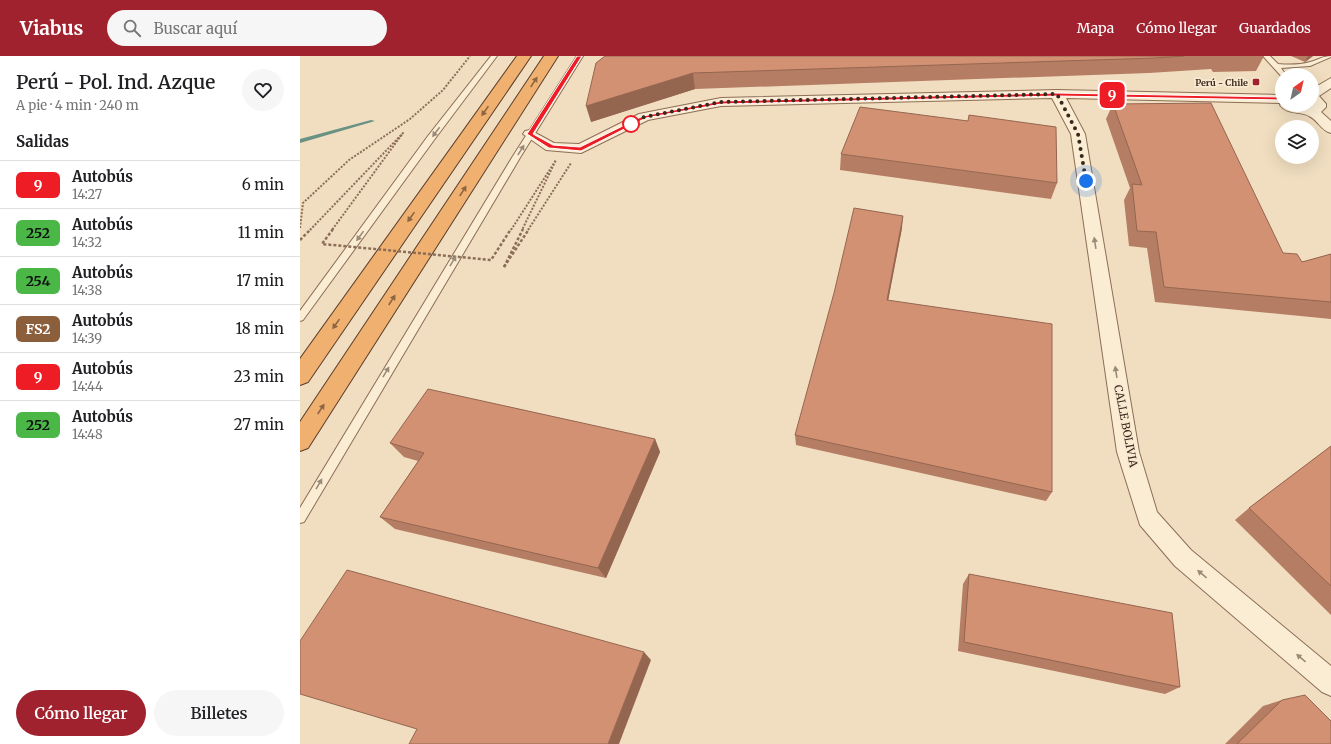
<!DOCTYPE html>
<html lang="es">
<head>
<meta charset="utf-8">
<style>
	body { margin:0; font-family:Merriweather,serif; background:#f6f6f6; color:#202124; height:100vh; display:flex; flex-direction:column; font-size:15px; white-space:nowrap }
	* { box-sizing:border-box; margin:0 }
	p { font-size:13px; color:#757577 }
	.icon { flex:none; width:22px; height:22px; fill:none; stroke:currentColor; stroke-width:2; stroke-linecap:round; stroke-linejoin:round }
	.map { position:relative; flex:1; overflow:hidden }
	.details { display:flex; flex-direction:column; background:#fff; width:300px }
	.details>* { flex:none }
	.badge { padding:0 8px; border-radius:6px; font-size:14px; line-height:26px }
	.needle { width:26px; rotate:34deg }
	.controls { position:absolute; left:975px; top:12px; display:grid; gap:8px }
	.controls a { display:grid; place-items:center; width:44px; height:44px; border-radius:50%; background:#fff; box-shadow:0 4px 16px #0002; font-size:20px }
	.you { position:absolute; width:20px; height:20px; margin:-10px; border:3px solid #fff; border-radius:50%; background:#1a73e8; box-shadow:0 0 0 6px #1a73e833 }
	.map>.badge { position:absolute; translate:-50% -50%; box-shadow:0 0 0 2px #fff }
	h2 { padding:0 16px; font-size:15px; line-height:36px }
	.round { display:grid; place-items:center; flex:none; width:42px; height:42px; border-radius:21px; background:#f6f6f6 }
	.overview { display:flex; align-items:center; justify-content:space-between; height:68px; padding:0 16px }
	h1 { font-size:19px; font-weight:600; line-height:30px }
	.action { display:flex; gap:8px; margin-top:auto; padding:8px 16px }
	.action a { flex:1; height:46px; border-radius:24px; background:#a0222f; color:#fff; font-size:16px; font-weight:600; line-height:46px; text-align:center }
	.action a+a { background:#f6f6f6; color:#202124 }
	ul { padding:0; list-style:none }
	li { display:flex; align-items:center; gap:12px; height:48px; padding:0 16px; border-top:1px solid #e0e0e0 }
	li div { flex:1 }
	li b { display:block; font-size:15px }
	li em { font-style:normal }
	li .badge { min-width:44px; font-weight:700; text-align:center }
	header { display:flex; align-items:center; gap:24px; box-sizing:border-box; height:56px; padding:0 20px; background:#a0222f; color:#fff }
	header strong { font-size:19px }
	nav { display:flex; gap:22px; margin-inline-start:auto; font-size:14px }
	.search { width:280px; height:36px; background:#f6f6f6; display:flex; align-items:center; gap:10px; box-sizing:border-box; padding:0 14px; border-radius:22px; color:#757577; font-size:15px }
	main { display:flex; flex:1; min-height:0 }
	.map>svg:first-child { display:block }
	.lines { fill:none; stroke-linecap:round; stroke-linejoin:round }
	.stream { fill:#699284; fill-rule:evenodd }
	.service-casing { stroke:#8c6e56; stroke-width:2 }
	.minor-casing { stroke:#8c6e56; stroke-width:2 }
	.trunk-casing { stroke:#593c2b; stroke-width:2 }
	.path-far1 { stroke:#8c6e56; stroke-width:2; stroke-dasharray:2 1.5; stroke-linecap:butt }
	.path { stroke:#8c6e56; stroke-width:2.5; stroke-dasharray:3 2; stroke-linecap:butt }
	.service { fill:#fbecd4; fill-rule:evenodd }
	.minor { fill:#fbecd4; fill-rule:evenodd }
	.trunk { fill:#f0b070; fill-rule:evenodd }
	.path-bridge-far1 { stroke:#8c6e56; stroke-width:2; stroke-dasharray:2 1.5; stroke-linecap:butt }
	.path-bridge { stroke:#8c6e56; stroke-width:2.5; stroke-dasharray:3 2; stroke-linecap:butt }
	.wall { fill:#b57d63 }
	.shaded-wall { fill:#946650 }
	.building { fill:#d39173; stroke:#946650 }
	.oneway { fill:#8c6542 }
	.oneway2 { fill:#9a8a78 }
	.line { fill:#ee1c25; stroke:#fff }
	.walk { stroke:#3a281c; stroke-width:4; stroke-dasharray:0 7.2 }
	.poi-dot { fill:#a0222f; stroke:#f8e9d0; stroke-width:1.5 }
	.stop-dot { fill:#fff; stroke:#ee1c25; stroke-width:2 }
	.labels { text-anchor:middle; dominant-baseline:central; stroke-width:3.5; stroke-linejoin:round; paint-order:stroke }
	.far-poi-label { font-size:9px; font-weight:bold; fill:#3a281c; stroke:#f8e9d0; text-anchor:end }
	.street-label { font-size:11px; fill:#3a281c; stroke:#f8e9d0 }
</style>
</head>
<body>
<header>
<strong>Viabus</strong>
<div class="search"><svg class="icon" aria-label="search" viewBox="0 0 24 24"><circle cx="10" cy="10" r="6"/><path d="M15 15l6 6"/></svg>Buscar aquí</div>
<nav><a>Mapa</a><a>Cómo llegar</a><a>Guardados</a></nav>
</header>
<main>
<section class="details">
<div class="overview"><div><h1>Perú - Pol. Ind. Azque</h1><p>A pie · 4 min · 240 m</p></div><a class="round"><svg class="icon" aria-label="heart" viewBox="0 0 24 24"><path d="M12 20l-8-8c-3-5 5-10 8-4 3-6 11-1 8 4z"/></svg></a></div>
<h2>Salidas</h2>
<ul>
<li><span class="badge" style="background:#ee1c25;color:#fff">9</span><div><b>Autobús</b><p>14:27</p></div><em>6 min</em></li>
<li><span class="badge" style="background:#4ab747;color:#111">252</span><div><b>Autobús</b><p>14:32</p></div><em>11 min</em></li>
<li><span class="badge" style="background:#4ab747;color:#111">254</span><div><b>Autobús</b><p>14:38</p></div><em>17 min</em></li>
<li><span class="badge" style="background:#8b5e3c;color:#fff">FS2</span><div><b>Autobús</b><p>14:39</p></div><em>18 min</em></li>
<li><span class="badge" style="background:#ee1c25;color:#fff">9</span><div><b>Autobús</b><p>14:44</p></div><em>23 min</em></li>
<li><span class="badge" style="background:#4ab747;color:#111">252</span><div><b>Autobús</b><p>14:48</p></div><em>27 min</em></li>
</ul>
<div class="action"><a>Cómo llegar</a><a>Billetes</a></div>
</section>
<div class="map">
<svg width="1031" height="688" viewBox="0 0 1031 688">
	<rect width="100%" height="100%" fill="#f1dec0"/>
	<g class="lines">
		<path class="stream" d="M 71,64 L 75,65 L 0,87 L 0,83 Z"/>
		<g class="service-casing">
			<g id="service">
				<path d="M 191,0 L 197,0 L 134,84 L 3,264 L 0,265 L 0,255 L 128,80 Z"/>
				<path d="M 277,0 L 283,0 L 221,100 L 4,466 L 0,467 L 0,452 L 213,100 Z"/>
				<path d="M 963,0 L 970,0 L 978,8 C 989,9 1000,9 1010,6 C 1018,4 1023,0 1031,0 L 1031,1 L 1010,10 L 981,12 L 986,19 L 982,19 L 982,21 Z"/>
			</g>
		</g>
		<g class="minor-casing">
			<path id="minor" d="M 1031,22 L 1031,32 L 1019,40 L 1026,48 L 1026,51 L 1021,56 L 1031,65 L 1031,77 C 1021,75 1018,64 1009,60 C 1000,55 987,59 980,49 L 982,47 L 766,42 L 785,78 L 839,396 L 857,456 L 891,494 L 1031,610 L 1031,640 L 1022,636 L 875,510 L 840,469 L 817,396 L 771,78 L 752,42 L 421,50 L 348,64 L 281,97 L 246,94 L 223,78 L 225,75 L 230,74 L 254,87 L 279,88 L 339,58 L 421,42 L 757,34 L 982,39 L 982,49 L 1008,51 L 1012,50 L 1012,33 Z"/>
		</g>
		<g class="trunk-casing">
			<g id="trunk">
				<path d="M 217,0 L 231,0 L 8,326 L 0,329 L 0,303 Z"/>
				<path d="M 244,0 L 258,0 L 8,392 L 0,395 L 0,366 Z"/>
			</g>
		</g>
		<g class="path-far1">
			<path d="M 0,172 L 3,147 L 49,104 L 110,63 L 143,34 L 170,0"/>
			<path d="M 228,174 L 271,107"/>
		</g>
		<path class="path" d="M 204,211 L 229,173"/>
		<use href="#service" class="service"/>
		<use href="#minor" class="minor"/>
		<use href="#trunk" class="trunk"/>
		<g class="path-bridge-far1">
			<path d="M 10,174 L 103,77 L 32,174"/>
			<path d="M 211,174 L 256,104 L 222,174"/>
		</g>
		<g class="path-bridge">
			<path d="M 33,173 L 22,188 L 191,204 L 211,173"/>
			<path d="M 0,184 L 11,173"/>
			<path d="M 204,211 L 223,173"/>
		</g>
	</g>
	<g class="wall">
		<path d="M 305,0 L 964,0 L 956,15 L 913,16 L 911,13 L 849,17 L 395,33 L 291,66 Z"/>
		<path d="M 991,0 L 1013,0 L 1005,6 Z"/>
		<path d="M 813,48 L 983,197 L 1002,206 L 1031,198 L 1031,263 L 855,246 L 847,192 L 829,190 L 824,144 L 830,132 L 806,63 Z"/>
		<path d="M 541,98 L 757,127 L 751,143 L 540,114 Z"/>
		<path d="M 602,172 L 588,244 L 752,436 L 746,445 L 496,389 L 495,379 Z"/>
		<path d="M 355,383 L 360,396 L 306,522 L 95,473 L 80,461 L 118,405 L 104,401 L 90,387 Z"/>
		<path d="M 1031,390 L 1031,559 L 935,464 L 949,452 Z"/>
		<path d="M 669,518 L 880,631 L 865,638 L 658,595 L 663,528 Z"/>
		<path d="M 982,644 L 1031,688 L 925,688 L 963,650 Z"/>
	</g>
	<g class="shaded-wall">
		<path d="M 1008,0 L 1013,0 L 1005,6 Z"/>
		<path d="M 393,17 L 395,33 L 291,66 L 286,50 Z"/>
		<path d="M 603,160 L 602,172 L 586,256 L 587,244 Z"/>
		<path d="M 355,383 L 360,396 L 306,522 L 298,512 Z"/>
		<path d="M 344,596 L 351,604 L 319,688 L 308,688 Z"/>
	</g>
	<g class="building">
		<path d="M 305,0 L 884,0 L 855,2 L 393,17 L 286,50 L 296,7 Z"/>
		<path d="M 911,47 L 983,197 L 997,198 L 1002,206 L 1031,198 L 1031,246 L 864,231 L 856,176 L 837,175 L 832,128 L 842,129 L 813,48 Z"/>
		<path d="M 560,51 L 668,65 L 669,59 L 756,71 L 757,127 L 541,98 Z"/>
		<path d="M 554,152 L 603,160 L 587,244 L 752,268 L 752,436 L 495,379 L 534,237 Z"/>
		<path d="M 128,333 L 355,383 L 298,512 L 80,461 L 124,397 L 90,387 Z"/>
		<path d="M 1031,390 L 1031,530 L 949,452 Z"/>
		<path d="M 47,514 L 344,596 L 308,688 L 109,688 L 117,673 L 0,638 L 0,585 Z"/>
		<path d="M 669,518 L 872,557 L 880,631 L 664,586 Z"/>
		<path d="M 1005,639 L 1031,665 L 1031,688 L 937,688 L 982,644 Z"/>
	</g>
	<defs><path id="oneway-solid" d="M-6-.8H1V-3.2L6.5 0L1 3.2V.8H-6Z"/></defs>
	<g class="oneway">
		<use href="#oneway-solid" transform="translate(234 26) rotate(-57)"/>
		<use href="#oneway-solid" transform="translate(185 55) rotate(125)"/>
		<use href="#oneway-solid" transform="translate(163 135) rotate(-57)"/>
		<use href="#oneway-solid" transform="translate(111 161) rotate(125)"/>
		<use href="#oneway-solid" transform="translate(92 244) rotate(-57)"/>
		<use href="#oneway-solid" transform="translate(36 268) rotate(125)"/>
		<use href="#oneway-solid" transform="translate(21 353) rotate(-57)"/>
	</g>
	<g class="oneway2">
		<use href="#oneway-solid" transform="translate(136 76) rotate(127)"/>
		<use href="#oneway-solid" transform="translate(221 94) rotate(-58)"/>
		<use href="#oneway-solid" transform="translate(60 180) rotate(126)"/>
		<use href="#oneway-solid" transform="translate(795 187) rotate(-99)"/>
		<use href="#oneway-solid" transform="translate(153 205) rotate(-59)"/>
		<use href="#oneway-solid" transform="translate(86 316) rotate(-59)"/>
		<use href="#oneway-solid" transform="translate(816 316) rotate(-99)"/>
		<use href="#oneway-solid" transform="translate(19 428) rotate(-60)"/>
		<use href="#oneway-solid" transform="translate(902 518) rotate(-140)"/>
		<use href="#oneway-solid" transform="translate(1001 602) rotate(-140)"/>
	</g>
	<path class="line" d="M 277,0 L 282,0 L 233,78 L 253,89 L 280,91 L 343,60 L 421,45 L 757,37 L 979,41 L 982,39 L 985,41 L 982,44 L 757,40 L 421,48 L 346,62 L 281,95 L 249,92 L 227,78 Z"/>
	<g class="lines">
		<path class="walk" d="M 331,68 L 344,61 L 421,46 L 757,38 L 778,78 L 786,125"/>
	</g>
	<rect class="poi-dot" x="952" y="22" width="8" height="8" rx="2"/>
	<circle class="stop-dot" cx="331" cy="68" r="8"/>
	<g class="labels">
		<g class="far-poi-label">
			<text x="948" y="26">Perú - Chile</text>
		</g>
		<g class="street-label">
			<text transform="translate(826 370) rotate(79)">CALLE BOLIVIA</text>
		</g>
	</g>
</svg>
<div class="controls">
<a><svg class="needle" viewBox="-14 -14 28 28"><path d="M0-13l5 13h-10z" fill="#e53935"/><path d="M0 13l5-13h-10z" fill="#757577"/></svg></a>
<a><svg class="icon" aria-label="layers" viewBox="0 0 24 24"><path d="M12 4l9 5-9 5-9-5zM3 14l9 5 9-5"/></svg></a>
</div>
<div class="you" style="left:786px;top:125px"></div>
<b class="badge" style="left:812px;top:39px;background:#ee1c25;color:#fff">9</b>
</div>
</main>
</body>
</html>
